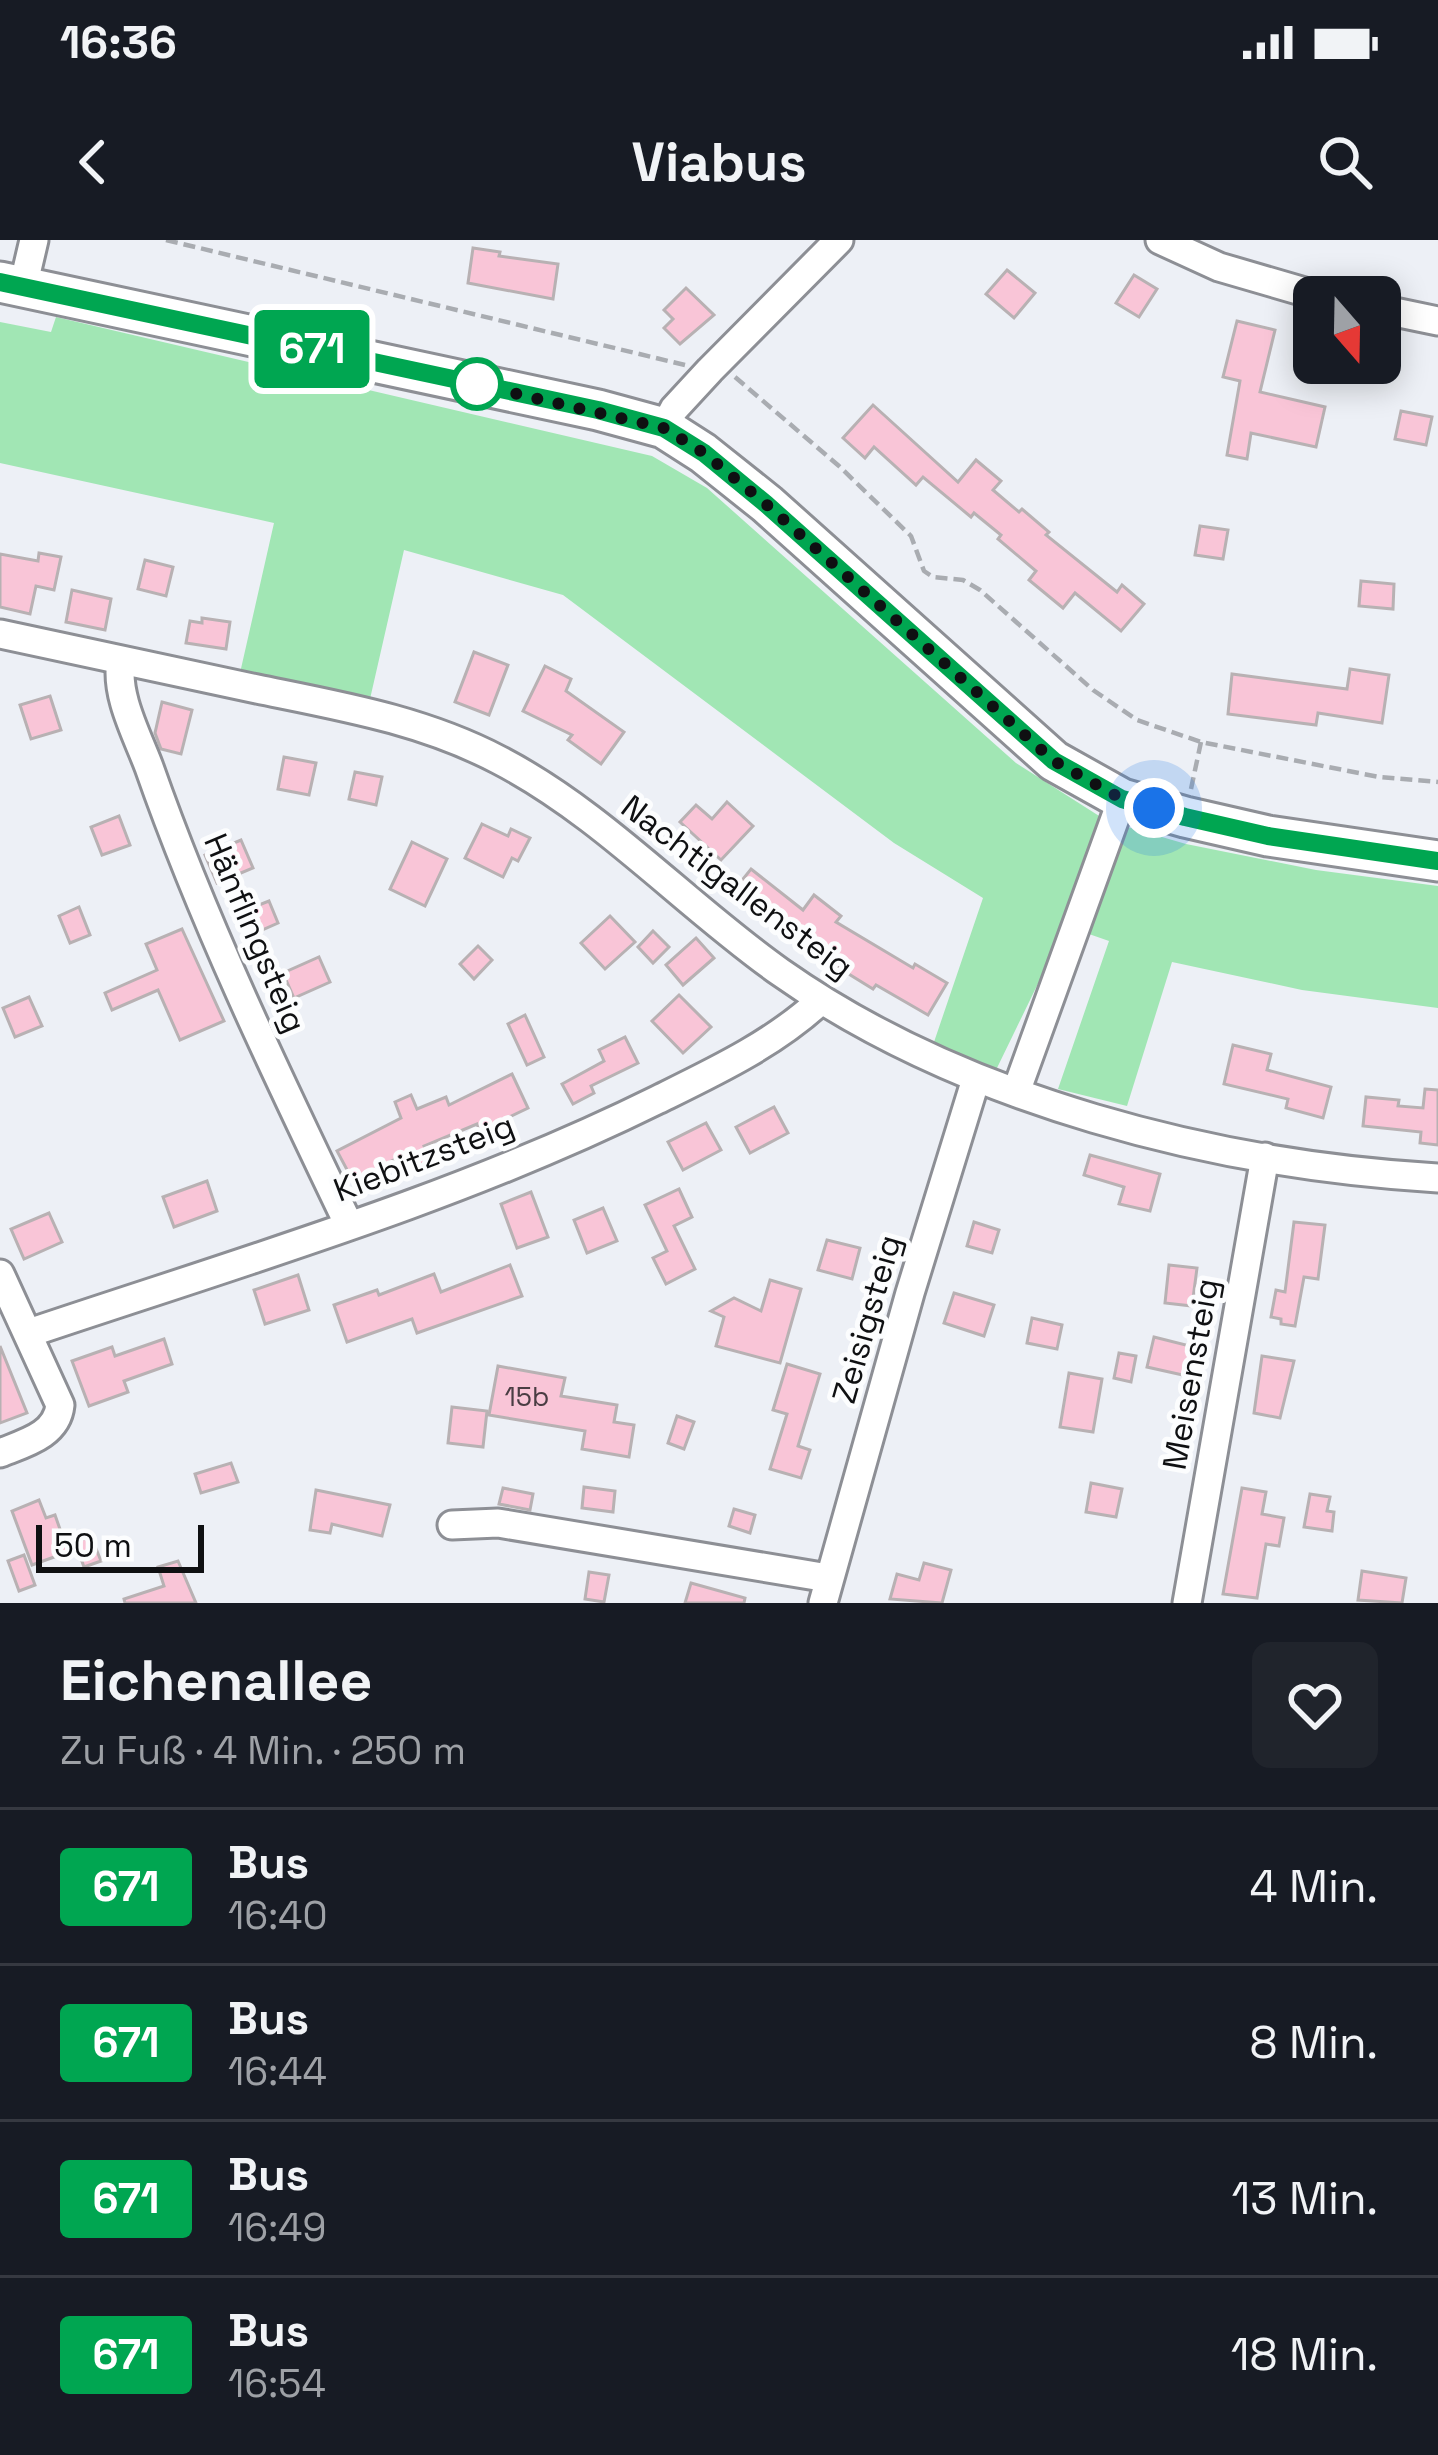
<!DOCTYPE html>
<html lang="de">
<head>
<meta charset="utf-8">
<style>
	body { margin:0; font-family:"Space Grotesk",sans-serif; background:#20242c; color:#f1f3f6; height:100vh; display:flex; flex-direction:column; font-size:45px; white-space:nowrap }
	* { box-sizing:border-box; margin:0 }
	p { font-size:39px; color:#9ea1a6 }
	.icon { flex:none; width:66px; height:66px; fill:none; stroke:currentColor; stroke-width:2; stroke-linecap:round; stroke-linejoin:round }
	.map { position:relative; height:1363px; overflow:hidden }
	.panel { display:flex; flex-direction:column; background:#171b24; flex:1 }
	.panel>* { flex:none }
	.badge { padding:0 24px; border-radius:9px; font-size:42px; line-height:78px }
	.needle { width:78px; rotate:160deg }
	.buttons { position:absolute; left:1293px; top:36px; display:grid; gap:24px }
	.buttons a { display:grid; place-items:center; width:108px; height:108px; border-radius:18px; background:#171b24; box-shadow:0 6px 30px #0003; font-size:60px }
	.scale { position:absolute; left:36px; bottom:30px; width:168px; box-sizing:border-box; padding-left:12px; border:6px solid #0f1012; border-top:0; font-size:33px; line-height:42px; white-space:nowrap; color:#0f1012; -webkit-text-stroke:9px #fcfdfe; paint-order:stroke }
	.you { position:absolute; width:60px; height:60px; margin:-30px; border:9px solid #fff; border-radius:50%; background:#1a73e8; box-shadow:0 0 0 18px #1a73e833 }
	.map>.badge { position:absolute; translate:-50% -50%; box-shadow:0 0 0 6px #fff }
	.round { display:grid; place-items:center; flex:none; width:126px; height:126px; border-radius:18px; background:#20242c }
	.overview { display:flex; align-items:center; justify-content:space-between; height:204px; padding:0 60px }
	h1 { font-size:57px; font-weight:700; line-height:90px }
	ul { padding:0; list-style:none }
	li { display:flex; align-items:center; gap:36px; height:156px; padding:0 60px; border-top:3px solid #363941 }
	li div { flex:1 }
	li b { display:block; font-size:45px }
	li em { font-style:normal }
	li .badge { min-width:132px; font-weight:700; text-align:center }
	.status { display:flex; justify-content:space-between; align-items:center; height:84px; padding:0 60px; background:#171b24; direction:ltr }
	.status svg { height:33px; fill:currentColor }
	header { display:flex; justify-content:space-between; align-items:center; height:156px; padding:0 60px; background:#171b24; font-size:54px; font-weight:700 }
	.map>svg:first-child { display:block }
	.green { fill:#a1e6b4 }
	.building { fill:#f9c5d7; stroke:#b8b1b3; stroke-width:3 }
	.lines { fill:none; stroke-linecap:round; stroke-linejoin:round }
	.street-casing { stroke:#8d8f95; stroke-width:33 }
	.secondary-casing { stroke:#8d8f95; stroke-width:45 }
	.path { stroke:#a9acb1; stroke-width:4.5; stroke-dasharray:12 6; stroke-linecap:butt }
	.street { stroke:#fff; stroke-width:27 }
	.secondary { stroke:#fff; stroke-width:39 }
	.line-casing { stroke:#fff; stroke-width:27 }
	.line { stroke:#00a651; stroke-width:18 }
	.walk { stroke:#0f1012; stroke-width:12; stroke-dasharray:0 21.6 }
	.stop-dot { fill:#fff; stroke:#00a651; stroke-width:6 }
	.labels { text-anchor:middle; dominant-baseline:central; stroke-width:10; stroke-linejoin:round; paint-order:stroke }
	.number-label { font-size:27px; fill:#4a3d43 }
	.street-label { font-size:33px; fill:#0f1012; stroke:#fcfdfe }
</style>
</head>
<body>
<div class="status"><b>16:36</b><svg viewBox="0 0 49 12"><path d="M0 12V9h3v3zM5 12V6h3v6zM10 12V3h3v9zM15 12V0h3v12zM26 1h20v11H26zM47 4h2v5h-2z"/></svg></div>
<header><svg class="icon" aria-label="back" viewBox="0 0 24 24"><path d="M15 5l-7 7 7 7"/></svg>Viabus<svg class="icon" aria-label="search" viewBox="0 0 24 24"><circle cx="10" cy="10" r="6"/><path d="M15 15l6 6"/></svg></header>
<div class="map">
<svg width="1438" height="1363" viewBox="0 0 1438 1363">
	<rect width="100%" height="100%" fill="#edf0f6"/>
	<path class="green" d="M 56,77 L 652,216 L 707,248 L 1016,523 L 1107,581 L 1186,604 L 1316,630 L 1438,646 L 1438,768 L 1302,750 L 1172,722 L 1127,866 L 1058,849 L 1109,701 L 1066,686 L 996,830 L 934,802 L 983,658 L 894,603 L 563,355 L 404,310 L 370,459 L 240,433 L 274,283 L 0,223 L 0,82 L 51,92 Z"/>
	<g class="building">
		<path d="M 473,8 L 500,12 L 499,16 L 558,24 L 553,59 L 468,43 Z"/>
		<path d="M 1007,30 L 1035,53 L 1014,78 L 986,54 Z"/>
		<path d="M 1134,35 L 1157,49 L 1139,77 L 1116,63 Z"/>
		<path d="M 686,48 L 714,75 L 680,104 L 664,88 L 673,79 L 664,70 Z"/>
		<path d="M 1237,81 L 1275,90 L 1260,152 L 1325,167 L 1316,207 L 1251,193 L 1247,219 L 1227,215 L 1240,141 L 1223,137 Z"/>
		<path d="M 873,165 L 958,242 L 976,220 L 1001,241 L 993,250 L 1019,272 L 1022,269 L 1049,292 L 1046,295 L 1117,352 L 1122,345 L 1144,364 L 1121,391 L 1075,353 L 1063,368 L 1029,340 L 1036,331 L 998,299 L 1001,295 L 974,273 L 971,277 L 923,237 L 916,245 L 874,207 L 865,218 L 843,198 Z"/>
		<path d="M 1401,171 L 1432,177 L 1426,205 L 1395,199 Z"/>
		<path d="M 1200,286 L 1228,290 L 1223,319 L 1195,315 Z"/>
		<path d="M 39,313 L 61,317 L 54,350 L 36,346 L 30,374 L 0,367 L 0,314 L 38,321 Z"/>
		<path d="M 145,320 L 173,327 L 166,356 L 138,349 Z"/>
		<path d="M 1361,341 L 1394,344 L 1393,369 L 1359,366 Z"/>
		<path d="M 72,350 L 111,359 L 105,390 L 66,382 Z"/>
		<path d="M 202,378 L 230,382 L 226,409 L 186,403 L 190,381 L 202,383 Z"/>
		<path d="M 474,412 L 508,425 L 489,475 L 455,462 Z"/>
		<path d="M 545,426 L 571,439 L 566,451 L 624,492 L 601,524 L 568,500 L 572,495 L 523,471 Z"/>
		<path d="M 1350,429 L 1389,435 L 1382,483 L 1318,473 L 1316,485 L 1228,474 L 1232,434 L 1347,449 Z"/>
		<path d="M 50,456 L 61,490 L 31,499 L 20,465 Z"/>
		<path d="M 162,462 L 192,470 L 181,514 L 161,509 L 155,493 Z"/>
		<path d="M 284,517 L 316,523 L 309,555 L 278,549 Z"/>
		<path d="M 355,532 L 382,537 L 376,565 L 349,559 Z"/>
		<path d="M 727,562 L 753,586 L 721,620 L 680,582 L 696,565 L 712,579 Z"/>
		<path d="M 119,576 L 130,605 L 102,615 L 91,587 Z"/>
		<path d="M 482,584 L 508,596 L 511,589 L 530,598 L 518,621 L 512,618 L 503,637 L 465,618 Z"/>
		<path d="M 241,600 L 253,628 L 217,643 L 205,615 Z"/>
		<path d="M 412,602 L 447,619 L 425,666 L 390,649 Z"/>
		<path d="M 751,629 L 803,670 L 814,655 L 841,676 L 836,682 L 913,728 L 915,724 L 947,743 L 928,775 L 876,745 L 873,749 L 813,712 L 811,716 L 784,695 L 792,684 L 762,661 L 754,672 L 731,654 Z"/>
		<path d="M 269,661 L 278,683 L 251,695 L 241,672 Z"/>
		<path d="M 79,667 L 90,695 L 70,703 L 59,676 Z"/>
		<path d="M 610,676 L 635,702 L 605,729 L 581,703 Z"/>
		<path d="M 182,689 L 224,781 L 180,800 L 158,750 L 112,770 L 105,753 L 157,730 L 146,704 Z"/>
		<path d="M 653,691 L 669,707 L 653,723 L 638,707 Z"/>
		<path d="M 696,698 L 714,718 L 683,745 L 666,725 Z"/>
		<path d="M 478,706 L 492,720 L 474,739 L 460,724 Z"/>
		<path d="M 319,717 L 330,742 L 294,758 L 283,733 Z"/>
		<path d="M 679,755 L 711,787 L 683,813 L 652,781 Z"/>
		<path d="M 29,757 L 42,786 L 15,797 L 3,768 Z"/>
		<path d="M 525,775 L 544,817 L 527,825 L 508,784 Z"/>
		<path d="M 625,797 L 638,823 L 591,846 L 594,853 L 573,864 L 562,844 L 604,821 L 599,810 Z"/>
		<path d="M 1233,805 L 1271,814 L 1267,830 L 1331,847 L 1323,878 L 1286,868 L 1288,859 L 1224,844 Z"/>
		<path d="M 512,834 L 528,868 L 480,891 L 477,884 L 424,906 L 430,921 L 410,929 L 403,915 L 353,941 L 337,911 L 401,878 L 395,862 L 411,855 L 417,869 L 446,857 L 449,865 Z"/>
		<path d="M 1425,849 L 1438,850 L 1438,905 L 1420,903 L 1421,892 L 1363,886 L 1366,857 L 1399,860 L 1398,866 L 1423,868 Z"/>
		<path d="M 774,867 L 788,893 L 750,913 L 736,887 Z"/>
		<path d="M 706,883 L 721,910 L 683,930 L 668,902 Z"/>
		<path d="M 1090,915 L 1160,934 L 1150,971 L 1119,964 L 1124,947 L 1084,935 Z"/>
		<path d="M 207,941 L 217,971 L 174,987 L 163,957 Z"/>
		<path d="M 679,949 L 692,977 L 674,986 L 695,1029 L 666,1044 L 653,1018 L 667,1011 L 645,965 Z"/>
		<path d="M 531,952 L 548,997 L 517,1008 L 501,964 Z"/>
		<path d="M 603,968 L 617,1001 L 587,1013 L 574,980 Z"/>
		<path d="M 49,973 L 62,1002 L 24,1019 L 11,989 Z"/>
		<path d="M 974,982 L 999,990 L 992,1013 L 967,1006 Z"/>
		<path d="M 1294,982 L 1325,985 L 1318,1039 L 1304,1037 L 1295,1086 L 1281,1084 L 1281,1079 L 1271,1077 L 1276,1050 L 1285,1052 Z"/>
		<path d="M 827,1000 L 860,1008 L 852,1039 L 818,1030 Z"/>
		<path d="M 510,1025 L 522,1056 L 417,1093 L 412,1079 L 347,1102 L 334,1065 L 377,1050 L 379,1055 L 434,1034 L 441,1052 Z"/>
		<path d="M 1169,1025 L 1197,1028 L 1192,1066 L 1165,1063 Z"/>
		<path d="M 298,1035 L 309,1070 L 265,1084 L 254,1050 Z"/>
		<path d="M 770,1040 L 801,1049 L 780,1123 L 716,1106 L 724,1077 L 711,1071 L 734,1058 L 761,1071 Z"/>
		<path d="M 954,1053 L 994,1065 L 984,1096 L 944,1083 Z"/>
		<path d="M 1032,1078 L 1062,1085 L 1057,1109 L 1027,1103 Z"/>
		<path d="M 1154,1097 L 1194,1107 L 1187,1136 L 1147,1127 Z"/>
		<path d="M 164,1099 L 172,1124 L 124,1141 L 128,1152 L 89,1166 L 72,1121 L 112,1107 L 115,1116 Z"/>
		<path d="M 0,1106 L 27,1173 L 0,1183 Z"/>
		<path d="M 1119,1113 L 1136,1116 L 1131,1142 L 1114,1138 Z"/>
		<path d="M 1262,1116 L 1294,1121 L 1280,1178 L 1254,1173 Z"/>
		<path d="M 787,1124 L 820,1134 L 798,1206 L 810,1210 L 801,1238 L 770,1229 L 787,1174 L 773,1170 Z"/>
		<path d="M 498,1126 L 565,1138 L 561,1156 L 617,1165 L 614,1182 L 634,1185 L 629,1217 L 582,1209 L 585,1191 L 489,1175 Z"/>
		<path d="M 1069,1133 L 1102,1139 L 1093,1192 L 1060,1187 Z"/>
		<path d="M 452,1167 L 487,1171 L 483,1207 L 448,1203 Z"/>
		<path d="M 677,1176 L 694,1182 L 684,1209 L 668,1203 Z"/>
		<path d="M 231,1223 L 238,1242 L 201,1253 L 195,1234 Z"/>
		<path d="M 1091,1243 L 1122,1249 L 1116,1277 L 1086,1272 Z"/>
		<path d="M 584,1247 L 615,1251 L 613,1272 L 582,1268 Z"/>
		<path d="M 503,1248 L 533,1254 L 530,1270 L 499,1264 Z"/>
		<path d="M 1242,1248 L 1266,1252 L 1262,1274 L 1284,1278 L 1279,1306 L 1266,1304 L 1257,1358 L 1223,1354 Z"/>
		<path d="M 316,1250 L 390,1265 L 382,1296 L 332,1284 L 330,1293 L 310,1290 Z"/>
		<path d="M 1310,1254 L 1330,1257 L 1327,1271 L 1334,1272 L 1332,1291 L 1304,1287 Z"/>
		<path d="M 39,1260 L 46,1278 L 55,1275 L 68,1312 L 32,1325 L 12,1271 Z"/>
		<path d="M 734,1269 L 755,1275 L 750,1293 L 729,1286 Z"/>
		<path d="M 91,1296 L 101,1321 L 84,1327 L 75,1302 Z"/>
		<path d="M 24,1315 L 35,1345 L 19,1351 L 8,1321 Z"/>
		<path d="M 178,1321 L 196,1363 L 125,1363 L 124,1359 L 164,1346 L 158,1327 Z"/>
		<path d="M 924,1323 L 951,1330 L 942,1363 L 890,1359 L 897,1334 L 919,1340 Z"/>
		<path d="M 1362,1331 L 1406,1338 L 1402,1363 L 1358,1360 Z"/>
		<path d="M 589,1332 L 609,1335 L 604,1362 L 585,1359 Z"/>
		<path d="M 691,1343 L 745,1358 L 744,1363 L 685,1363 Z"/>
	</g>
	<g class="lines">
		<g class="street-casing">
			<g id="street">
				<path d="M 1160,0 L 1219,27 L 1322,57"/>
				<path d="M 23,47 L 34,0"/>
				<path d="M 1380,69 L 1438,81"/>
				<path d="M 664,188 L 674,169 L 710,130 L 839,0"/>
				<path d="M 0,394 C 85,413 171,431 257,449 C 340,466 423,480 499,520 C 603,574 685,665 780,732 C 963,861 1216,925 1438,938"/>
				<path d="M 121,421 C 115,455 137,495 149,527 C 204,684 277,835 349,985"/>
				<path d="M 1016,852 L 1122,559"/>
				<path d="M 0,1034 L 60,1165 C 57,1195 25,1203 0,1213"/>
				<path d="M 29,1093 C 240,1022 457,959 657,860 C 714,832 774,804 821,760"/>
				<path d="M 452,1285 L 498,1283 L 828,1338"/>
				<path d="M 823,1363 L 910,1053 L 976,839"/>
				<path d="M 1187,1363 L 1265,917"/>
			</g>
		</g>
		<g class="secondary-casing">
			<path id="secondary" d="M 0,42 L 598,170 L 664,188 L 703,213 L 767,264 L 1054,521 L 1122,559 L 1185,577 L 1268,596 L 1438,621"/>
		</g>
		<g class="path">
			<path d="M 166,0 L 685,125"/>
			<path d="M 735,137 L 839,226 L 911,296 L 924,331 L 933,337 L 963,340 L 980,350 L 1093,450 L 1137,480 L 1201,502 L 1379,537 L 1438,542"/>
			<path d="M 1191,549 L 1201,502"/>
		</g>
		<use href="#street" class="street"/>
		<use href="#secondary" class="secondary"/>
	</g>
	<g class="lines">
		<g class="line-casing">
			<path id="line" d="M 0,42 L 598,170 L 664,188 L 704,213 L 766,264 L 1054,521 L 1122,559 L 1185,577 L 1268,596 L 1438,621"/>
		</g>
		<use href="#line" class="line"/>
		<path class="walk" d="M 477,144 L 465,142 L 664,188 L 704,213 L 766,264 L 1054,521 L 1122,559 L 1154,568"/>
	</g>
	<circle class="stop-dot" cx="477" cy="144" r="24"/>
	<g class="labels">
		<g class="number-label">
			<text x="527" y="1156">15b</text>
		</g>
		<g class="street-label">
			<text transform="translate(737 647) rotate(37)">Nachtigallensteig</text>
			<text transform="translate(255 693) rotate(67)">Hänflingsteig</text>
			<text transform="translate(424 918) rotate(-21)">Kiebitzsteig</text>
			<text transform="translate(867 1079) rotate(-74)">Zeisigsteig</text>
			<text transform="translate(1191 1134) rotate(-80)">Meisensteig</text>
		</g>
	</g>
</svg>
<div class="buttons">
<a><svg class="needle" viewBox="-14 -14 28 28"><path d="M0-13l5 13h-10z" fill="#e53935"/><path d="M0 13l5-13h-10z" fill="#9ea1a6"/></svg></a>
</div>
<div class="scale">50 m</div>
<div class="you" style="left:1154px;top:568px"></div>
<b class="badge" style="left:312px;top:109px;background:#00a651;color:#fff">671</b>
</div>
<section class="panel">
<div class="overview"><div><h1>Eichenallee</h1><p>Zu Fuß · 4 Min. · 250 m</p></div><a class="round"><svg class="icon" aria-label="heart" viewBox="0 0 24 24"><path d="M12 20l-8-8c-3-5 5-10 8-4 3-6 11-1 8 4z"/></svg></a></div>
<ul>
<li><span class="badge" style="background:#00a651;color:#fff">671</span><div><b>Bus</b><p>16:40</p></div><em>4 Min.</em></li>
<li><span class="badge" style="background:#00a651;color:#fff">671</span><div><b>Bus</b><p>16:44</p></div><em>8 Min.</em></li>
<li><span class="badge" style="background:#00a651;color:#fff">671</span><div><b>Bus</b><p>16:49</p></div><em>13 Min.</em></li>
<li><span class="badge" style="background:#00a651;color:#fff">671</span><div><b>Bus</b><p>16:54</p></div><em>18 Min.</em></li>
</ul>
</section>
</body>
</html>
